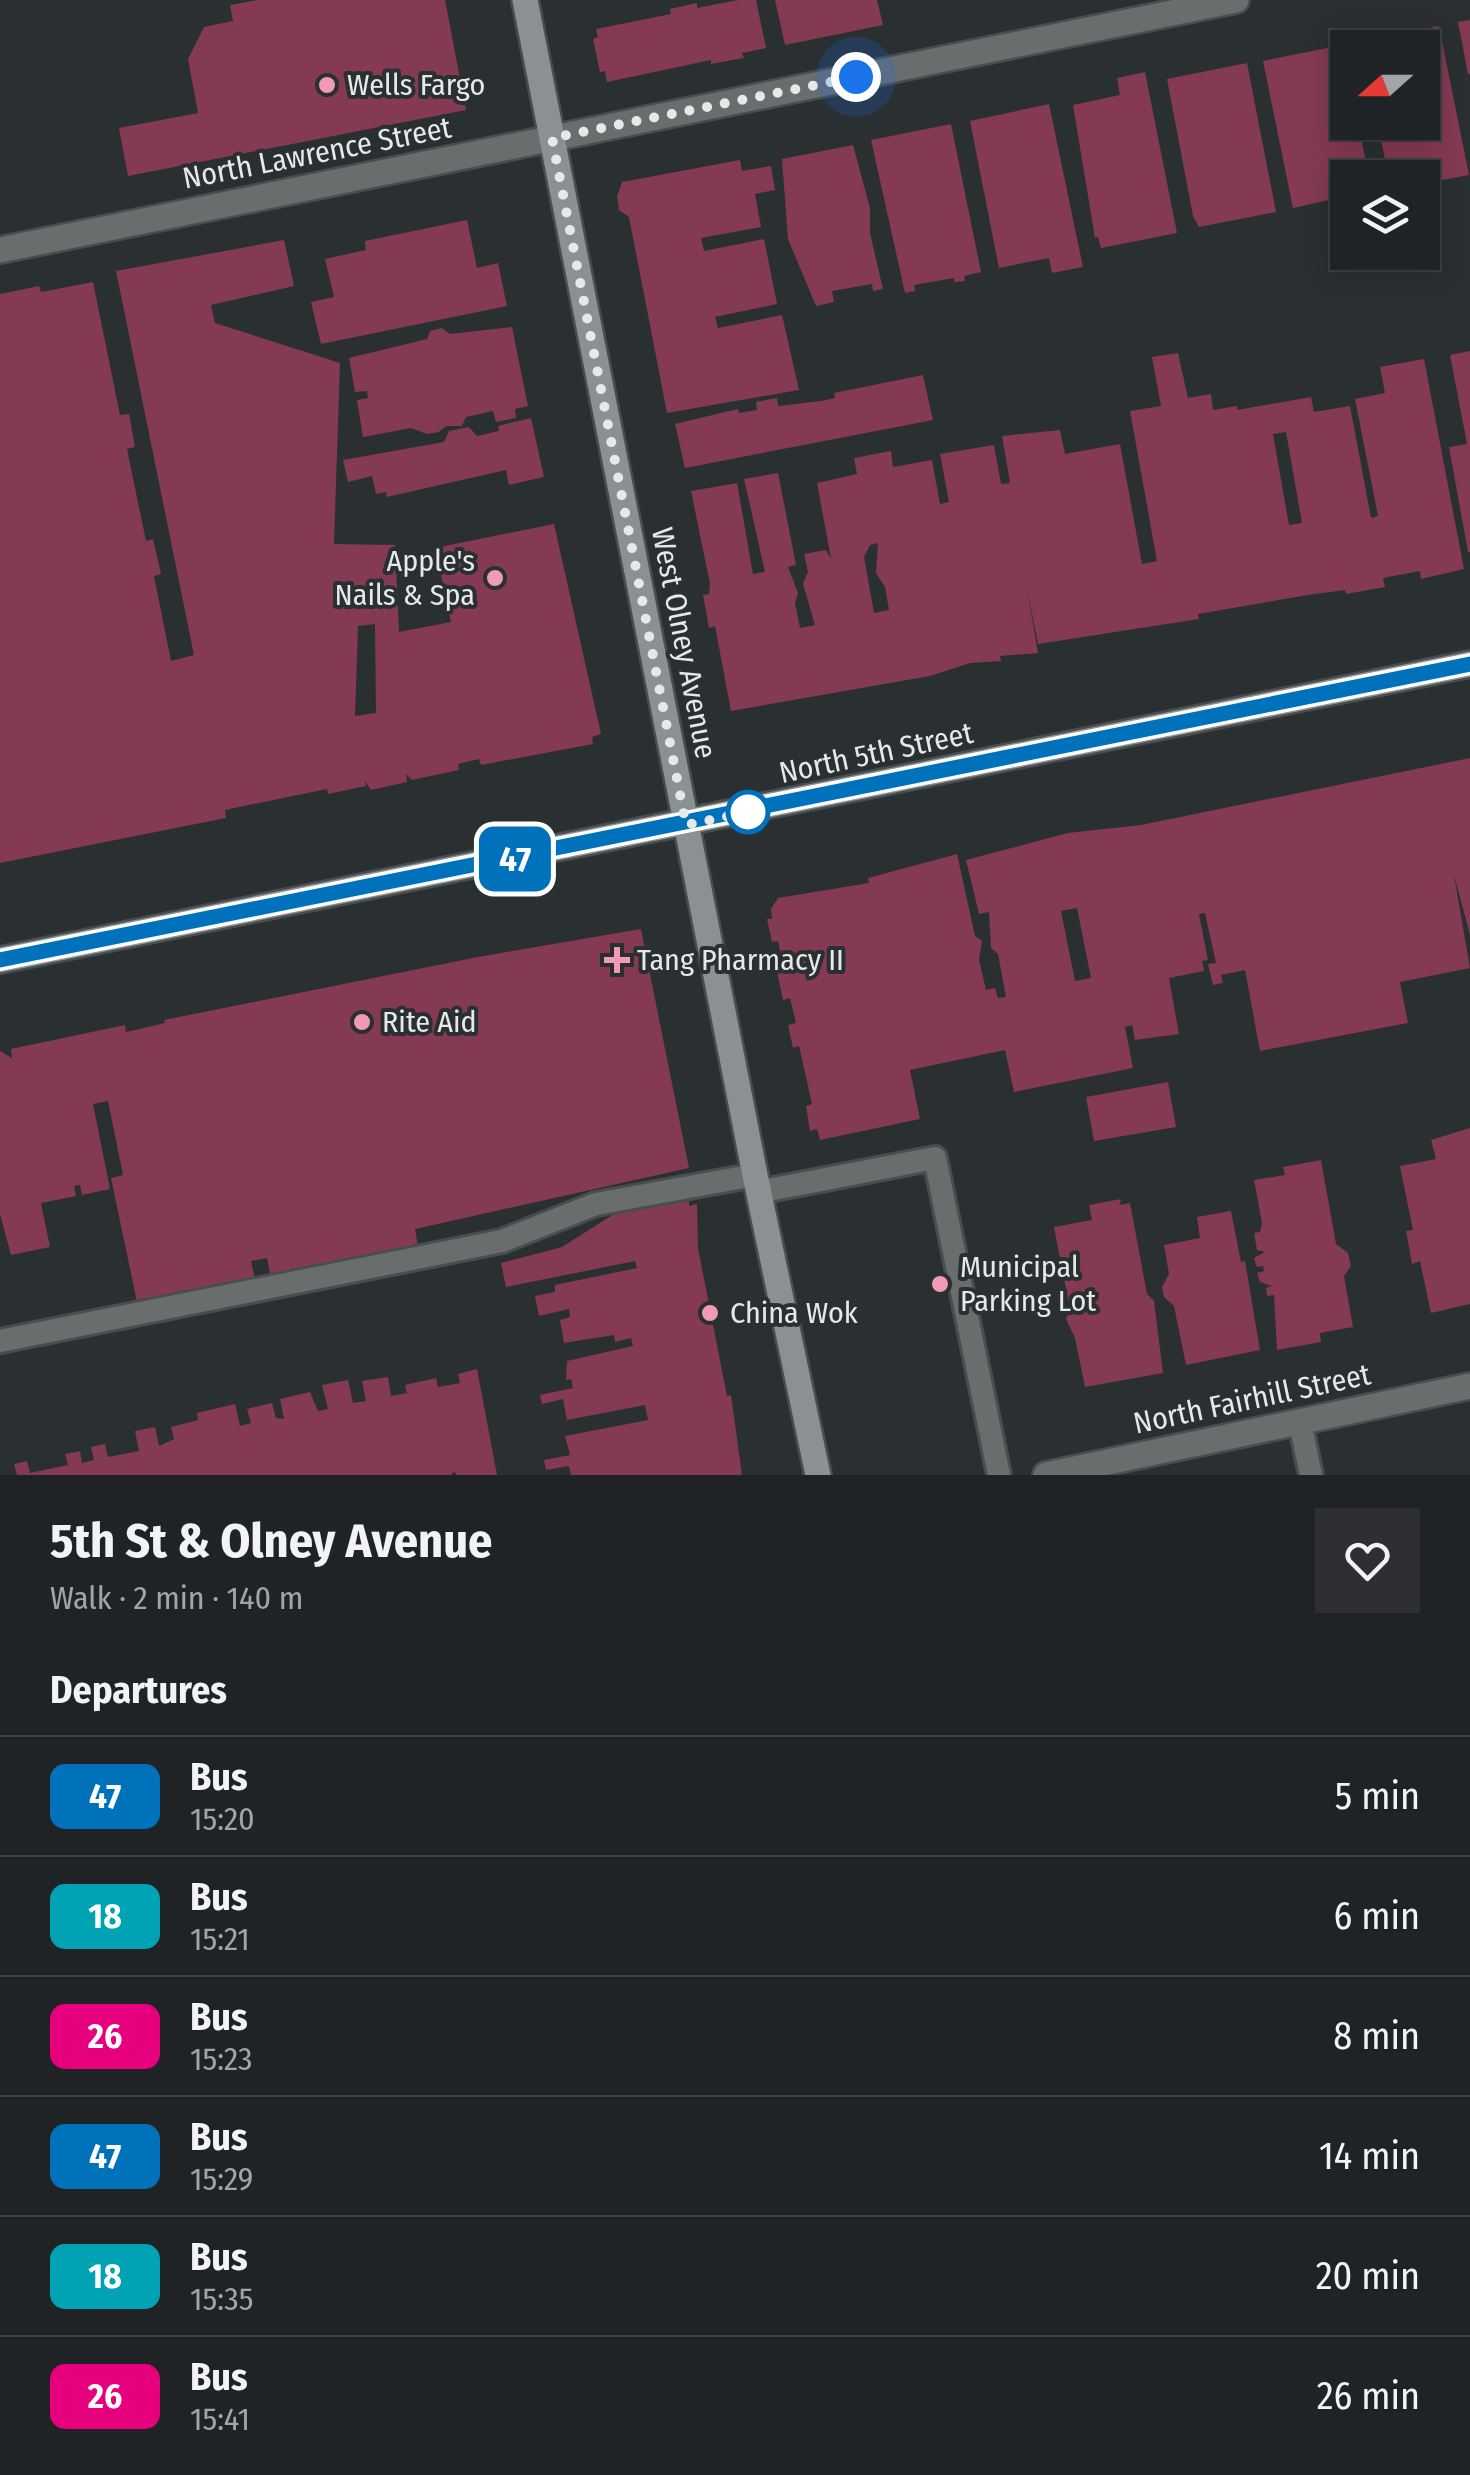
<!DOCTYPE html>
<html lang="en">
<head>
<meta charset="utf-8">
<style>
	body { margin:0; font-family:"Fira Sans Condensed",sans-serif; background:#2d2f32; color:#f1f3f6; height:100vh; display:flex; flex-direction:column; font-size:38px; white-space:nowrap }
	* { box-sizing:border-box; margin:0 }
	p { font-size:32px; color:#a2a4a7 }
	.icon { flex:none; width:55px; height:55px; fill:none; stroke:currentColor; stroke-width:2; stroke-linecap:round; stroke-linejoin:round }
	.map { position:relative; height:1475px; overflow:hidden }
	.sheet { display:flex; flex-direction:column; background:#202326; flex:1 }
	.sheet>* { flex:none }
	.badge { padding:0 20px; border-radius:15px; font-size:35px; line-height:65px }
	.needle { width:65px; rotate:249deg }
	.tools { position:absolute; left:1330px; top:30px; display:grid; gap:20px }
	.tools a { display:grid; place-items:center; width:110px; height:110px; border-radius:0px; background:#202326; box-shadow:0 5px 25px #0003,0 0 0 2px #3d4043; font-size:50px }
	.you { position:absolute; width:50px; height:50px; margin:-25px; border:8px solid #fff; border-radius:50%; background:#1a73e8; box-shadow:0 0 0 15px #1a73e833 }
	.map>.badge { position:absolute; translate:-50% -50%; box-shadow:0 0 0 5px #fff }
	h2 { padding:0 50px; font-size:38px; line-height:90px }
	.round { display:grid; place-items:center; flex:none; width:105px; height:105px; border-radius:0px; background:#2d2f32 }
	.summary { display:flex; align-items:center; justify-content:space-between; height:170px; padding:0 50px }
	h1 { font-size:48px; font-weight:700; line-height:75px }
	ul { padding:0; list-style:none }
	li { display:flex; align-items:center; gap:30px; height:120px; padding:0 50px; border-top:2px solid #3d4043 }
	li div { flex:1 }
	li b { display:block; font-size:38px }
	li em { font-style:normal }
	li .badge { min-width:110px; font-weight:700; text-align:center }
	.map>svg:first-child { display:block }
	.building { fill:#843a53; fill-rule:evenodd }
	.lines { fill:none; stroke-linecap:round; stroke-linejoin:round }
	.lane-casing { stroke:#484d50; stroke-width:28 }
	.street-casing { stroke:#484d50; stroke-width:30 }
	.secondary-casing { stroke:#484d50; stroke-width:30 }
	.lane { stroke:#6a6d6e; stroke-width:22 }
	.street { stroke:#6a6d6e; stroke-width:25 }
	.secondary { stroke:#8b9092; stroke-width:25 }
	.line-casing { stroke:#fff; stroke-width:22 }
	.line { stroke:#0072bc; stroke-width:15 }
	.walk { stroke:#e6e9eb; stroke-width:10; stroke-dasharray:0 18 }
	.poi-dot { fill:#f19ab3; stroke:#2a2f32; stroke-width:4 }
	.stop-dot { fill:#fff; stroke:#0072bc; stroke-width:5 }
	.labels { text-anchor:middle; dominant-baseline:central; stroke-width:8; stroke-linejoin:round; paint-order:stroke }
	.poi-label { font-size:30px; fill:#e6e9eb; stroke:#2a2f32; text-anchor:start }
	.street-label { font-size:30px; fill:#e6e9eb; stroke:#2a2f32 }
</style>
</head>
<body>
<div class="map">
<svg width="1470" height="1475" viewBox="0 0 1470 1475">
	<rect width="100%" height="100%" fill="#2a2f32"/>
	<g class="building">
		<path d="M 258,0 L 445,0 L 466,110 L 128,176 L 119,128 L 198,113 L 188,59 L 204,27 L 233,21 L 230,5 Z"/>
		<path d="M 738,0 L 756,0 L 766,48 L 742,53 L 744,58 L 711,64 L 711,60 L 607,82 L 605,71 L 600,72 L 593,39 L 598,37 L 596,29 L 671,14 L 670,9 L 697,3 L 697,8 Z"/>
		<path d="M 775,0 L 877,0 L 883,25 L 785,45 Z"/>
		<path d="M 1470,20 L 1470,74 L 1468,74 L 1458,22 Z"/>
		<path d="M 1439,26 L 1469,175 L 1432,182 L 1436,201 L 1422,204 L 1422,178 L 1389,178 L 1377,122 L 1422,122 L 1422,48 L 1362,48 L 1361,42 Z"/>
		<path d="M 1342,45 L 1348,73 L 1348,122 L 1358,122 L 1369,178 L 1348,178 L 1348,219 L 1338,221 L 1333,199 L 1293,208 L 1263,61 Z"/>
		<path d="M 1247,63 L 1276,212 L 1199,227 L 1193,216 L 1167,79 Z"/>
		<path d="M 1145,72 L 1177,233 L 1101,248 L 1098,237 L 1095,238 L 1073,105 L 1120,95 L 1117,78 Z"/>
		<path d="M 1049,104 L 1083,267 L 1052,273 L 1049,258 L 999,268 L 970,121 Z"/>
		<path d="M 951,124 L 981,272 L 964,276 L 965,281 L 954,282 L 954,278 L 914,285 L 915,291 L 905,293 L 871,140 Z"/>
		<path d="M 853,145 L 870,208 L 870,233 L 883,289 L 873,291 L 872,284 L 832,291 L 834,302 L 816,306 L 788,239 L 782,159 Z"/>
		<path d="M 740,160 L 742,171 L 771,166 L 775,190 L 755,194 L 761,227 L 701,238 L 704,251 L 764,239 L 777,304 L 715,317 L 718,328 L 782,315 L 799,390 L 667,413 L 629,217 L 619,210 L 617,196 L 622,182 Z"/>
		<path d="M 467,220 L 477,268 L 498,263 L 507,306 L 321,344 L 311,302 L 334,297 L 325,259 L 366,250 L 365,241 Z"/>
		<path d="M 284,240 L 294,286 L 211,305 L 215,323 L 340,363 L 334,544 L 395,545 L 399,632 L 451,622 L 435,548 L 554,524 L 601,734 L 592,737 L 593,744 L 481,765 L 479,759 L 458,764 L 459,770 L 412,780 L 406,774 L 407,782 L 371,790 L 365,781 L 366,786 L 328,794 L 327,789 L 225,810 L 226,818 L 0,863 L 0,294 L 39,286 L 41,292 L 93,282 L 120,415 L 129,414 L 135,447 L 127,449 L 146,541 L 153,539 L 161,574 L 154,576 L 171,661 L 194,655 L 116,271 ZM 375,624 L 376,713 L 355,716 L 358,626 Z"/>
		<path d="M 512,327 L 528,406 L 515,409 L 516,418 L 496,422 L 493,411 L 466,417 L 462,426 L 446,426 L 439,432 L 427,434 L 411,428 L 363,437 L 357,400 L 368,398 L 367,391 L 355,392 L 349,358 L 427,339 L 430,331 L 442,328 L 450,334 Z"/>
		<path d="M 1470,351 L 1470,552 L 1468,552 L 1449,447 L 1467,444 L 1450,355 Z"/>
		<path d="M 1178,353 L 1188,398 L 1211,394 L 1213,410 L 1237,406 L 1237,410 L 1311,397 L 1314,412 L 1350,406 L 1371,518 L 1378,516 L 1355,399 L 1385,393 L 1380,367 L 1424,359 L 1464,569 L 1421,579 L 1420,571 L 1383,578 L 1385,587 L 1346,594 L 1345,590 L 1308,595 L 1198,614 L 1199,619 L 1038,644 L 1027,589 L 1038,653 L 1000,656 L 1001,661 L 970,663 L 930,676 L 731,711 L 715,626 L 709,628 L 703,595 L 709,594 L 710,584 L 691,491 L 737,483 L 753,574 L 765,572 L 744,479 L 778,473 L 796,565 L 788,567 L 798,593 L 795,603 L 800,628 L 815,625 L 803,584 L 808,572 L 804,554 L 826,550 L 831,559 L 817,483 L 857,474 L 854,458 L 891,451 L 893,467 L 932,460 L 940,504 L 949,502 L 940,454 L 994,445 L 1001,484 L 1010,483 L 1002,436 L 1060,430 L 1065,454 L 1120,444 L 1142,564 L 1157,561 L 1130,411 L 1161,406 L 1152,357 ZM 1286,432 L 1302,523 L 1289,525 L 1273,434 ZM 878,543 L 876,573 L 885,587 L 889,610 L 874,613 L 864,557 L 870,545 Z"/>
		<path d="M 923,375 L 933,420 L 685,468 L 675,424 L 738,409 L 739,413 L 757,410 L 756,402 L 777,398 L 778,406 L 821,401 L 835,398 L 834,393 Z"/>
		<path d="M 531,418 L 544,477 L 509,485 L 506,470 L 387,497 L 386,492 L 376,494 L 372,476 L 348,482 L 343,460 L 444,442 L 449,431 L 469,427 L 477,436 L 499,431 L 498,426 Z"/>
		<path d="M 1470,758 L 1470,935 L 1454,875 L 1470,968 L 1400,982 L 1408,1023 L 1260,1051 L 1245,970 L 1221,975 L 1223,983 L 1213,985 L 1208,964 L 1216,963 L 1205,913 L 1199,914 L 1208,960 L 1202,961 L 1204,971 L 1169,978 L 1179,1034 L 1135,1040 L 1132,1025 L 1125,1027 L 1133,1068 L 1014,1092 L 1005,1050 L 910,1070 L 920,1119 L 820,1140 L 817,1129 L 810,1131 L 806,1106 L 812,1104 L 799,1046 L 793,1048 L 788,1025 L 796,1023 L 790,998 L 783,1000 L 777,971 L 784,970 L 778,941 L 772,942 L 767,919 L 772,919 L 771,909 L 778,898 L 869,883 L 868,878 L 957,854 L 975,936 L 982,941 L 979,959 L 986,990 L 995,988 L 998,998 L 1006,997 L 998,954 L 991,948 L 989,912 L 979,914 L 966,860 L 1068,833 L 1141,825 ZM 1077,908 L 1091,978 L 1075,981 L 1061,911 Z"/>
		<path d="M 641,929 L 689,1168 L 415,1229 L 419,1253 L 272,1283 L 267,1258 L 251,1261 L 256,1283 L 138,1307 L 111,1178 L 123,1175 L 108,1101 L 93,1104 L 110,1189 L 82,1195 L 80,1185 L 74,1186 L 76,1196 L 41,1203 L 50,1247 L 11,1255 L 0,1214 L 0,1051 L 12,1058 L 11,1049 L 125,1025 L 126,1032 L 165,1023 L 164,1020 L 478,957 Z"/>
		<path d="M 1168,1082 L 1176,1127 L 1094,1141 L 1086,1097 Z"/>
		<path d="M 1470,1128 L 1470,1304 L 1431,1313 L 1420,1261 L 1412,1264 L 1406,1231 L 1413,1230 L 1400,1166 L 1436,1159 L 1431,1140 Z"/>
		<path d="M 1321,1160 L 1336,1244 L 1348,1253 L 1351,1266 L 1344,1276 L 1353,1327 L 1320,1333 L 1321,1342 L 1277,1350 L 1274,1295 L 1267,1296 L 1266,1288 L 1272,1286 L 1260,1282 L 1257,1273 L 1264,1271 L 1263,1266 L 1257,1267 L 1254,1258 L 1265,1252 L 1257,1250 L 1254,1233 L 1260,1232 L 1262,1223 L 1254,1180 L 1285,1175 L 1283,1167 Z"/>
		<path d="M 689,1199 L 689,1206 L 697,1204 L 698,1248 L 727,1396 L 731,1395 L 742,1475 L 571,1475 L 569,1466 L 546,1470 L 544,1460 L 570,1455 L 565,1436 L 648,1420 L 645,1405 L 567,1420 L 563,1399 L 542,1404 L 540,1395 L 573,1388 L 571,1379 L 566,1380 L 567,1361 L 633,1346 L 631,1338 L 615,1342 L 614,1335 L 564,1343 L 560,1320 L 570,1317 L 569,1309 L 539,1316 L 535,1296 L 555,1292 L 555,1285 L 637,1268 L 635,1261 L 506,1287 L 501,1263 L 562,1247 L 614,1214 Z"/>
		<path d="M 1121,1199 L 1120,1205 L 1130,1203 L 1147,1294 L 1154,1301 L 1163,1373 L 1085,1387 L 1075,1338 L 1066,1319 L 1070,1310 L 1054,1227 L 1092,1220 L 1089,1205 Z"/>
		<path d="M 1231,1211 L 1241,1262 L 1245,1261 L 1260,1350 L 1186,1365 L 1174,1306 L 1164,1297 L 1162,1287 L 1169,1274 L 1164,1245 L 1200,1238 L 1197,1217 Z"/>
		<path d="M 477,1369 L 497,1475 L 456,1475 L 455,1471 L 451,1475 L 17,1475 L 14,1464 L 27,1461 L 30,1473 L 68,1465 L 65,1454 L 80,1451 L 82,1463 L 94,1460 L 91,1447 L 105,1444 L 108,1457 L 139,1451 L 135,1431 L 155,1427 L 159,1446 L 174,1439 L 171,1427 L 198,1420 L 197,1413 L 235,1404 L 240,1426 L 251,1423 L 247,1409 L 272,1403 L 276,1418 L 284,1419 L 280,1399 L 310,1392 L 318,1411 L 328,1409 L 322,1385 L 348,1380 L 353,1403 L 366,1401 L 362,1381 L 388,1377 L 391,1396 L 407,1393 L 405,1385 L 436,1378 L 438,1387 L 460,1383 L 458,1374 Z"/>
	</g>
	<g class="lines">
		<g class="lane-casing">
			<g id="lane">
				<path d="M 758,1192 L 935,1158 L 999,1475"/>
				<path d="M 0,1341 L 502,1241 L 596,1204 L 755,1175"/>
				<path d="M 1300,1422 L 1311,1475"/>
			</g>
		</g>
		<g class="street-casing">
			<g id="street">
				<path d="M 0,250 L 1236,0"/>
				<path d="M 1046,1475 L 1470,1386"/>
			</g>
		</g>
		<g class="secondary-casing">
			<g id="secondary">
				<path d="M 525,0 L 755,1175 L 818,1475"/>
				<path d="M 0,960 L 1470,664"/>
			</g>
		</g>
		<use href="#lane" class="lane"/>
		<use href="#street" class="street"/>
		<use href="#secondary" class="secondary"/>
	</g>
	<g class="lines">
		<g class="line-casing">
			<path id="line" d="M 0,960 L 1470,664"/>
		</g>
		<use href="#line" class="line"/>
		<path class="walk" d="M 748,812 L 764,809 L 686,825 L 552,138 L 856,77"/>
	</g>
	<g class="poi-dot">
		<circle cx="327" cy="85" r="10"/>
		<circle cx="495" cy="578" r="10"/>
		<path d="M612 945h10v10h10v10h-10v10h-10v-10h-10v-10h10z"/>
		<circle cx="362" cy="1022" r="10"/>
		<circle cx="940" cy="1284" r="10"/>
		<circle cx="710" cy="1313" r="10"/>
	</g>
	<circle class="stop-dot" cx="748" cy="812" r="20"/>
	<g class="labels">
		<g class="poi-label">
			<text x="347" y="85">Wells Fargo</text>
			<text x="475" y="561" text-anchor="end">Apple's<tspan x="475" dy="34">Nails &amp; Spa</tspan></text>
			<text x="637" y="960">Tang Pharmacy II</text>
			<text x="382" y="1022">Rite Aid</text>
			<text x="960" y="1267">Municipal<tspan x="960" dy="34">Parking Lot</tspan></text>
			<text x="730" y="1313">China Wok</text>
		</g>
		<g class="street-label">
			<text transform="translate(317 153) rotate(-11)">North Lawrence Street</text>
			<text transform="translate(684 643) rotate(79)">West Olney Avenue</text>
			<text transform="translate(876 753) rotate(-12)">North 5th Street</text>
			<text transform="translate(1252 1399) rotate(-12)">North Fairhill Street</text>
		</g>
	</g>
</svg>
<div class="tools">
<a><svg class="needle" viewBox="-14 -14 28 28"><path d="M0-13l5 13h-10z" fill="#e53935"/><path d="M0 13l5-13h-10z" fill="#a2a4a7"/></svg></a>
<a><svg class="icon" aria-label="layers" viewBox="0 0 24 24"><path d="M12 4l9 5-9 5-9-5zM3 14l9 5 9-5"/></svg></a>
</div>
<div class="you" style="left:856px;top:77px"></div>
<b class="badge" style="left:515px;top:859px;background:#0072bc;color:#fff">47</b>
</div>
<section class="sheet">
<div class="summary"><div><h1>5th St &amp; Olney Avenue</h1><p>Walk · 2 min · 140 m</p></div><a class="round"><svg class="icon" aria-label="heart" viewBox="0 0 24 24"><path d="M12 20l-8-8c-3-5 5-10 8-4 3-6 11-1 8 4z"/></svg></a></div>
<h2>Departures</h2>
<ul>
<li><span class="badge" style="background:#0072bc;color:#fff">47</span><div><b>Bus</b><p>15:20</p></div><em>5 min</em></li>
<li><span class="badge" style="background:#00a3b4;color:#fff">18</span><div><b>Bus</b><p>15:21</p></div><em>6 min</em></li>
<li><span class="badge" style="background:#e6007e;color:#fff">26</span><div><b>Bus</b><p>15:23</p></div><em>8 min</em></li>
<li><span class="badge" style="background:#0072bc;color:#fff">47</span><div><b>Bus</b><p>15:29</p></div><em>14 min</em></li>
<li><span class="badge" style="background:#00a3b4;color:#fff">18</span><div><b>Bus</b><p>15:35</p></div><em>20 min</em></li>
<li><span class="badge" style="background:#e6007e;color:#fff">26</span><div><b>Bus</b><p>15:41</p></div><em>26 min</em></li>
</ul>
</section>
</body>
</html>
